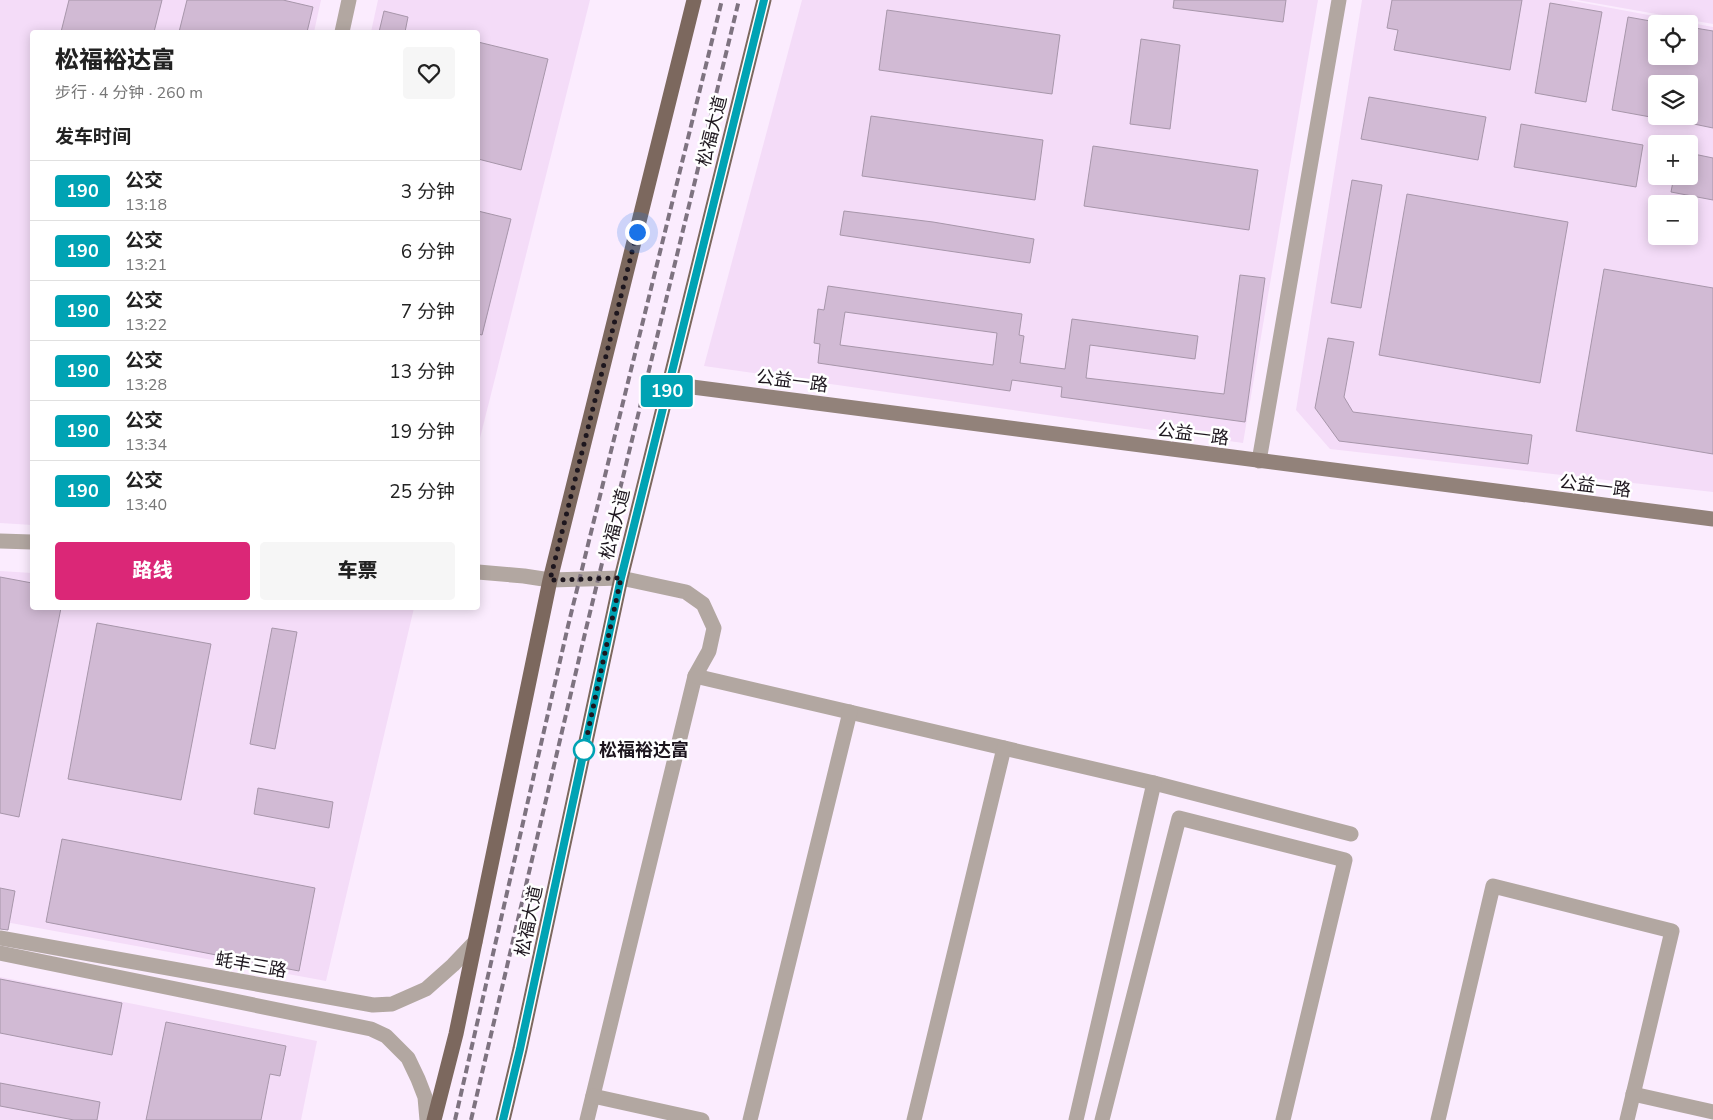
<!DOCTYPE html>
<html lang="zh">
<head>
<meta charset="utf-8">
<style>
	body { margin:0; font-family:"Nunito Sans","Noto Sans SC",sans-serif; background:#f6f6f6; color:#222; height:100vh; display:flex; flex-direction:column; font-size:19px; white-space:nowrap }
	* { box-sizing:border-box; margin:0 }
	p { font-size:16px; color:#767676 }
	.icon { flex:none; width:28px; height:28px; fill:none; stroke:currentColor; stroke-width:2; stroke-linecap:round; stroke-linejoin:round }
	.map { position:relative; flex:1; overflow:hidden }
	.sheet { position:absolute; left:30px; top:30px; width:450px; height:580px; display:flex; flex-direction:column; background:#fff; border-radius:5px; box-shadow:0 2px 12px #0003 }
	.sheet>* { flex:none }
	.badge { padding:0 10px; border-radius:4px; font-size:18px; line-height:32px }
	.controls { position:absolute; left:1648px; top:15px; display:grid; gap:10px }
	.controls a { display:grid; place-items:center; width:50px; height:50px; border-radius:5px; background:#fff; box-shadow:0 2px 12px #0003; font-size:25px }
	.you { position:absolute; width:25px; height:25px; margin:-12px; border:4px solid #fff; border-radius:50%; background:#1a73e8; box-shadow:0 0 0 8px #1a73e833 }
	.map>.badge { position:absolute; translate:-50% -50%; box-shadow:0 0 0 2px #fff }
	h2 { padding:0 25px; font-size:19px; line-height:45px }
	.round { display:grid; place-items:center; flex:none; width:52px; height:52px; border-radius:5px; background:#f6f6f6 }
	.headline { display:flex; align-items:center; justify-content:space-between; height:85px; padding:0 25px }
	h1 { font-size:24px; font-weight:800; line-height:38px }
	.cta { display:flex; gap:10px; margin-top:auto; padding:10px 25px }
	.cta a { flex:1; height:58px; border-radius:5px; background:#db2777; color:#fff; font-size:20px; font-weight:800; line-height:58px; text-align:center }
	.cta a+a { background:#f6f6f6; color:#222 }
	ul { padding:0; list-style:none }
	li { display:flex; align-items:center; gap:15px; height:60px; padding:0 25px; border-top:1px solid #e0e0e0 }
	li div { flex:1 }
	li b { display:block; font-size:19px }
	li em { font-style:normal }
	li .badge { min-width:55px; font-weight:700; text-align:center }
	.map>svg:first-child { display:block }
	.built { fill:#f4dcf8; fill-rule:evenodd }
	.building { fill:#d1bad4; stroke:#a796aa; fill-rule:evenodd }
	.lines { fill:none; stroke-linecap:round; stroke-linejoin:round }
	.street { stroke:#b2a7a1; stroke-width:15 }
	.secondary { stroke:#92827a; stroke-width:15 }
	.primary { stroke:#7c685e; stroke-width:15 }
	.rail { stroke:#7e7380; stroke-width:4; stroke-dasharray:8 4; stroke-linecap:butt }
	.line-casing { stroke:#fff; stroke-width:11 }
	.line { stroke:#00a3b4; stroke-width:8 }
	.walk { stroke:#1d161e; stroke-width:5; stroke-dasharray:0 9 }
	.stop-dot { fill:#fff; stroke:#00a3b4; stroke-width:2.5 }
	.labels { text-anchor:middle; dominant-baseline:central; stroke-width:5; stroke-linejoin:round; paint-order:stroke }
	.street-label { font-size:18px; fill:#1d161e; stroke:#fff }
	.stop-label { font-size:18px; font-weight:bold; fill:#1d161e; stroke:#fff; text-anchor:start }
</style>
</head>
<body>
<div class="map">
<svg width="1713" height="1120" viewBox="0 0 1713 1120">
	<rect width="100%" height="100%" fill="#fbecfe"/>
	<g class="built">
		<path d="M 0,0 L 321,0 L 314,32 L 32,32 L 32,525 L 0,523 Z"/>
		<path d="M 378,0 L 590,0 L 478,446 L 478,32 L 371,32 Z"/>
		<path d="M 802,0 L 1318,0 L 1243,443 L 704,366 Z"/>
		<path d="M 1362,0 L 1568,0 L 1713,27 L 1713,492 L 1330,449 L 1296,410 ZM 1656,24 L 1689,24 L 1689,56 L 1656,56 ZM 1656,84 L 1689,84 L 1689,116 L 1656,116 ZM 1656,144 L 1689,144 L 1689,176 L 1656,176 ZM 1656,204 L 1689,204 L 1689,236 L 1656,236 Z"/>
		<path d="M 1577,0 L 1713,0 L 1713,24 Z"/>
		<path d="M 0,571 L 32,573 L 32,608 L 414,608 L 326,981 L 0,921 Z"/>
		<path d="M 0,977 L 317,1041 L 301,1120 L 0,1120 Z"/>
	</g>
	<g class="building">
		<path d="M 69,0 L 162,0 L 154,32 L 61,32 Z"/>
		<path d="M 187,0 L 283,0 L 313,7 L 307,32 L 179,32 Z"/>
		<path d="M 1174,0 L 1286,0 L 1283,22 L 1173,8 Z"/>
		<path d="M 1392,0 L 1522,0 L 1510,70 L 1394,50 L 1398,30 L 1387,28 Z"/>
		<path d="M 1550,3 L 1602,12 L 1586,102 L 1535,93 Z"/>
		<path d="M 887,10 L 1060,35 L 1052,94 L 879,70 Z"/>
		<path d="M 384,11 L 408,17 L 405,32 L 379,32 Z"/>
		<path d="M 1628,17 L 1656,22 L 1656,56 L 1689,56 L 1689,27 L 1713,31 L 1713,128 L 1689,123 L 1689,84 L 1656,84 L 1656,118 L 1612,110 Z"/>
		<path d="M 1141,39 L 1180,45 L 1170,129 L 1130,124 Z"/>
		<path d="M 478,42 L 548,59 L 521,170 L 478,159 Z"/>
		<path d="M 1369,97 L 1486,117 L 1478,160 L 1361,139 Z"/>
		<path d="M 871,116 L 1043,140 L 1035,200 L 862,176 Z"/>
		<path d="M 1521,124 L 1643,145 L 1636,187 L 1514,167 Z"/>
		<path d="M 1093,146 L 1258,170 L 1249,230 L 1084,206 Z"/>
		<path d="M 1689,153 L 1713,158 L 1713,200 L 1671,192 L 1674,176 L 1689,176 Z"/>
		<path d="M 1352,180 L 1382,185 L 1361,308 L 1331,303 Z"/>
		<path d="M 1407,194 L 1568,222 L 1540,383 L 1379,355 Z"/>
		<path d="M 478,211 L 511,219 L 482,335 L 478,334 Z"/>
		<path d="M 844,211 L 933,222 L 1034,239 L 1030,263 L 840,235 Z"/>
		<path d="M 1604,269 L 1713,288 L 1713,454 L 1576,431 Z"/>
		<path d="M 1240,275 L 1265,278 L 1245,422 L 1061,397 L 1062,387 L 1012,380 L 1010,391 L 818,363 L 820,344 L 814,343 L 818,309 L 824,310 L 828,286 L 1022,314 L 1019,335 L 1024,336 L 1020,363 L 1065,369 L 1072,319 L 1198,336 L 1195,359 L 1090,345 L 1086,378 L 1224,394 ZM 845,312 L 997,333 L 993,365 L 840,345 Z"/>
		<path d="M 1328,338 L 1354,342 L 1344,397 L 1353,412 L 1532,435 L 1528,464 L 1339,441 L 1315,408 Z"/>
		<path d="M 0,577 L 32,583 L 32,608 L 61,608 L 19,817 L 0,813 Z"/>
		<path d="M 97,623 L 211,644 L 181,800 L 68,779 Z"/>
		<path d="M 272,628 L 297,632 L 275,749 L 250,744 Z"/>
		<path d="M 258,788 L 333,802 L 329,828 L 254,814 Z"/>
		<path d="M 62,839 L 315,888 L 299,971 L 46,922 Z"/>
		<path d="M 0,888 L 15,891 L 8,930 L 0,929 Z"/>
		<path d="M 0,979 L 122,1003 L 112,1055 L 0,1033 Z"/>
		<path d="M 166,1022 L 286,1046 L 280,1076 L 270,1074 L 261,1120 L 146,1120 Z"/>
		<path d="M 0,1083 L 100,1102 L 97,1120 L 74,1120 L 0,1106 Z"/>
	</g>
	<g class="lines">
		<g class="street">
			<path d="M 342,32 L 349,0"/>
			<path d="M 1259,461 L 1339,0"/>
			<path d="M 0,541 L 32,542"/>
			<path d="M 478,572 L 524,576 L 550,580 L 621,578 L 686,592 L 703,604 L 714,628 L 709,651 L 695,676 L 587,1120"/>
			<path d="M 695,676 L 1154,783 L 1351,834"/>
			<path d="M 0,938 L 373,1005 L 392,1004 L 426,989 L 453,965 L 475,942"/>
			<path d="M 0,953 L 371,1029 L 386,1036 L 408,1058 L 418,1079 L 425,1097 L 427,1120"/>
			<path d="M 1633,1094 L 1713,1112"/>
			<path d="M 593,1096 L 702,1120"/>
			<path d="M 750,1120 L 850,712"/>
			<path d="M 914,1120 L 1004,748"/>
			<path d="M 1076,1120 L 1154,783"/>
			<path d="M 1102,1120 L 1179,818 L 1345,860 L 1283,1120"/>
			<path d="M 1438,1120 L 1493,886 L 1672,931 L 1627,1120"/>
		</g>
		<path class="secondary" d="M 669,384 L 1713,519"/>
		<g class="primary">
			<path d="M 434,1120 L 456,1034 L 550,580 L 694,0"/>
			<path d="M 503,1120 L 520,1049 L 621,578 L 764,0"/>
		</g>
		<g class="rail">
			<path d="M 455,1120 L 568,626 L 722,0"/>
			<path d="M 471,1120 L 586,629 L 739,0"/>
		</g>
	</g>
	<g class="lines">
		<g class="line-casing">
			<path id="line" d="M 503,1120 L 520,1049 L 621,578 L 764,0"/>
		</g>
		<use href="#line" class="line"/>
		<path class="walk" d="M 584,750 L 621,578 L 550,580 L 637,232"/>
	</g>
	<circle class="stop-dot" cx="584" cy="750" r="10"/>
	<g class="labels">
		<g class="street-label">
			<text transform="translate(712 131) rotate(-76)">松福大道</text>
			<text transform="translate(792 381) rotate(7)">公益一路</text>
			<text transform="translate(1193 434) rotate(7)">公益一路</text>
			<text transform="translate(1595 486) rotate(7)">公益一路</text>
			<text transform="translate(615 524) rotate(-76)">松福大道</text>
			<text transform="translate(529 921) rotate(-78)">松福大道</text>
			<text transform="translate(251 965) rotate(10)">蚝丰三路</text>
		</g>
		<g class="stop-label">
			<text x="599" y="750">松福裕达富</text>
		</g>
	</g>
</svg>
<div class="controls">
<a><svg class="icon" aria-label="locate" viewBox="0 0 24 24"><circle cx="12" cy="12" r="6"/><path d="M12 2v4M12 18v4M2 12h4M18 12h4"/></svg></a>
<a><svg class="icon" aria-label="layers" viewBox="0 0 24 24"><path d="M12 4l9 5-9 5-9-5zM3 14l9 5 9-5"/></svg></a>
<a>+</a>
<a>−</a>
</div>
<div class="you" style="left:637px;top:232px"></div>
<b class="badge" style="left:667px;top:391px;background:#00a3b4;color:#fff">190</b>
<section class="sheet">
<div class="headline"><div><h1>松福裕达富</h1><p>步行 · 4 分钟 · 260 m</p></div><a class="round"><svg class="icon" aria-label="heart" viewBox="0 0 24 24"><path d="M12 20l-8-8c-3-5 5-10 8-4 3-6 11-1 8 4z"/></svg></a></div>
<h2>发车时间</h2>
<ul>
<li><span class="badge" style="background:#00a3b4;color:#fff">190</span><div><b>公交</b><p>13:18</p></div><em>3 分钟</em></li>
<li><span class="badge" style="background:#00a3b4;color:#fff">190</span><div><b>公交</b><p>13:21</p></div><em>6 分钟</em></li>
<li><span class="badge" style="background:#00a3b4;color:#fff">190</span><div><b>公交</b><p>13:22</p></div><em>7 分钟</em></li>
<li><span class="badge" style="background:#00a3b4;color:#fff">190</span><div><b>公交</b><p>13:28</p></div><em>13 分钟</em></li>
<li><span class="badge" style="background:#00a3b4;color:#fff">190</span><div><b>公交</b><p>13:34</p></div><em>19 分钟</em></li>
<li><span class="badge" style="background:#00a3b4;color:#fff">190</span><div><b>公交</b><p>13:40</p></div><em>25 分钟</em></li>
</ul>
<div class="cta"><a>路线</a><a>车票</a></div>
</section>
</div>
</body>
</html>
